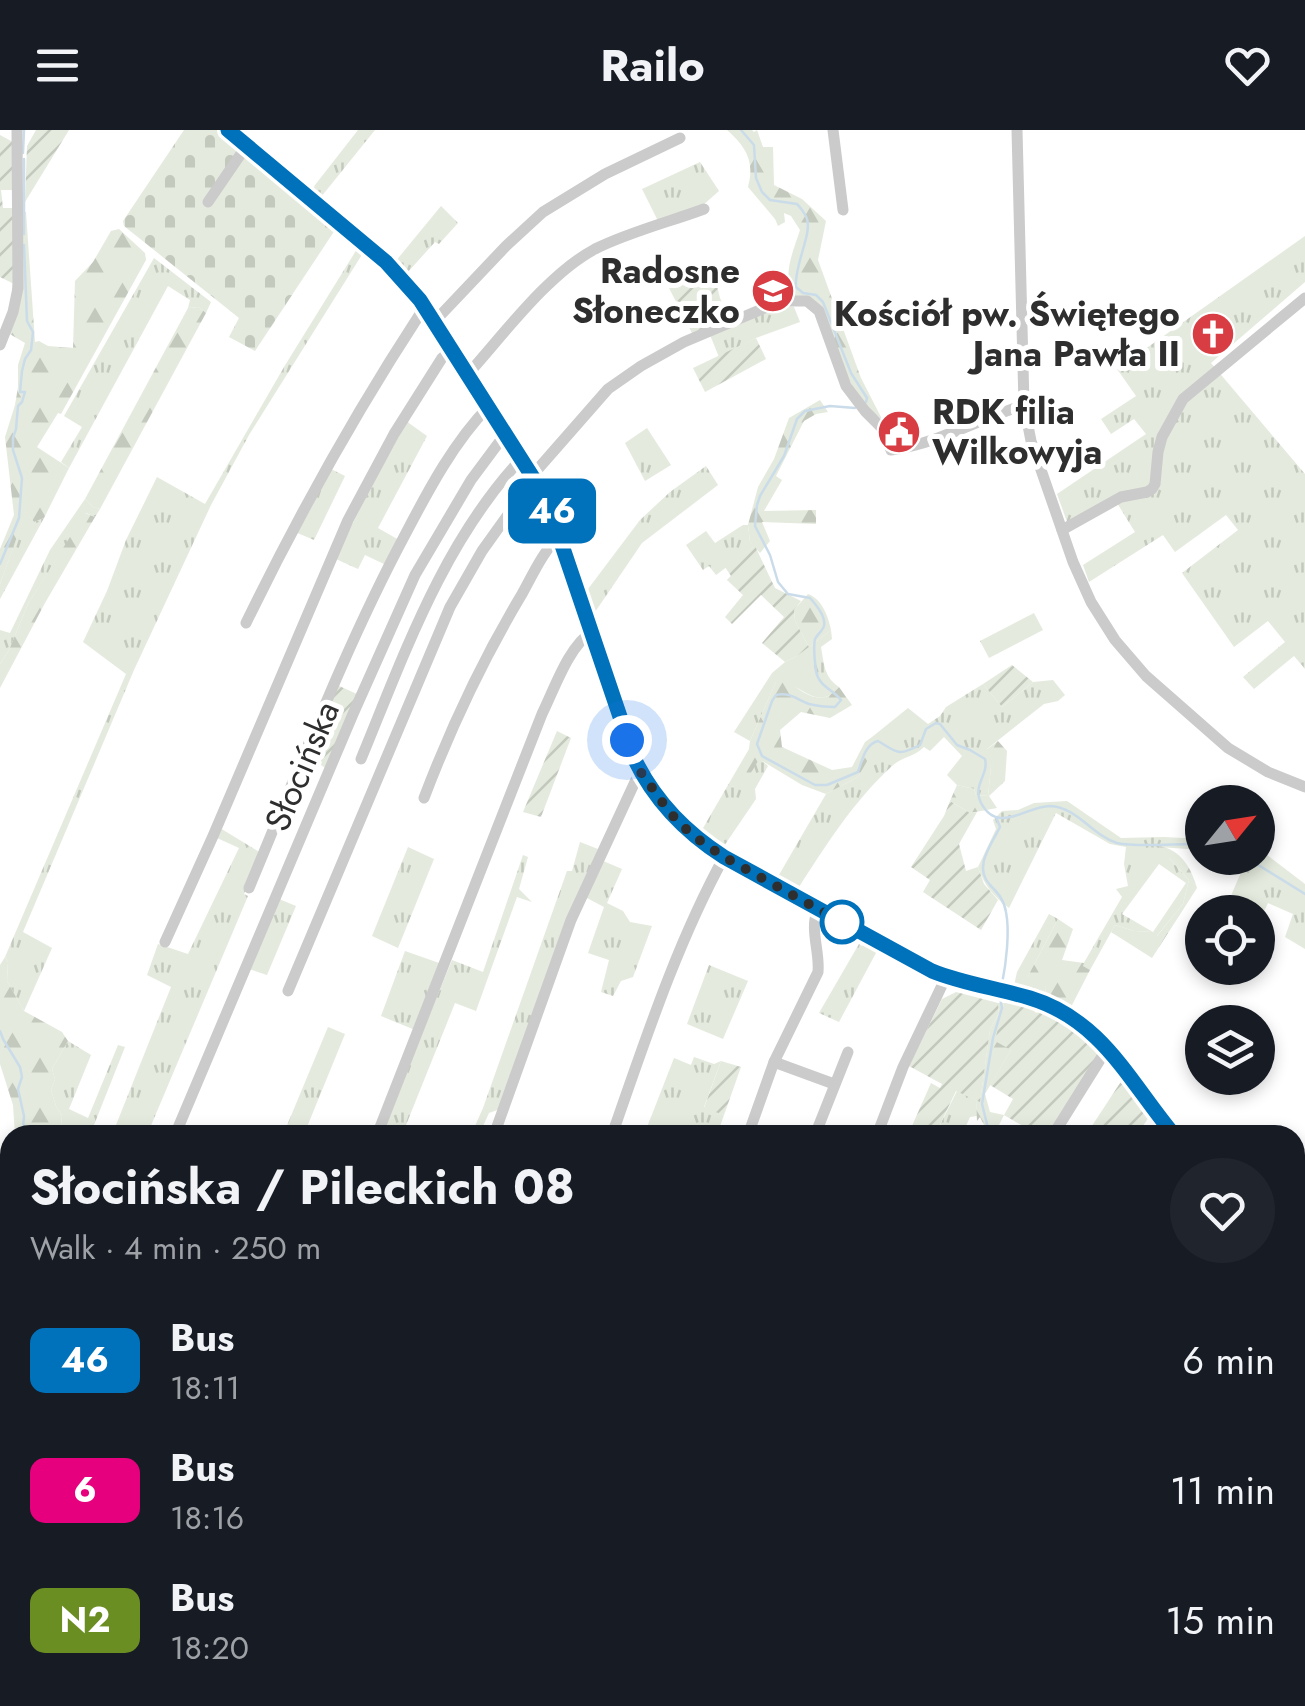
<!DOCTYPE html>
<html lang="en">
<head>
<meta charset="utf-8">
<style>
	body { margin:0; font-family:Jost,sans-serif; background:#20242c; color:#f1f3f6; height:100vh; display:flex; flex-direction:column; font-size:38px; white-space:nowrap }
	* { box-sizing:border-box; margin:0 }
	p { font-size:32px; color:#9ea1a6 }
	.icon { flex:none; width:55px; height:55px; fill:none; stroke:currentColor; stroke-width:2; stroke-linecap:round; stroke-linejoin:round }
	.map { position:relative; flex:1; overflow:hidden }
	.sheet { position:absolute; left:0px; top:995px; width:1305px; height:582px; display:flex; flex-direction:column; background:#171b24; border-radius:30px 30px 0 0; box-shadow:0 5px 15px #0003 }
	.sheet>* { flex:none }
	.badge { padding:0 20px; border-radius:15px; font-size:35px; line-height:65px }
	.needle { width:65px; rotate:60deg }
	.controls { position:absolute; left:1185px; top:655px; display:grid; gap:20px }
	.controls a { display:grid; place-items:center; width:90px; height:90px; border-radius:50%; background:#171b24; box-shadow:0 5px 15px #0003; font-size:50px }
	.you { position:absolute; width:50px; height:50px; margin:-25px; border:8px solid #fff; border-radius:50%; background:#1a73e8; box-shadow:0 0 0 15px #1a73e833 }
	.map>.badge { position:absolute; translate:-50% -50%; box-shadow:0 0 0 5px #fff }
	.round { display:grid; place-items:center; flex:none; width:105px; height:105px; border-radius:52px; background:#20242c }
	.overview { display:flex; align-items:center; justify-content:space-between; height:170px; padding:0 30px }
	h1 { font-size:48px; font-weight:700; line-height:75px }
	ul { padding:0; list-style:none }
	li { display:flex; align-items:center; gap:30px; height:130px; padding:0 30px }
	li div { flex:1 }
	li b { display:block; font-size:38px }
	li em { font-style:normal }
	li .badge { min-width:110px; font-weight:700; text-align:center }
	header { display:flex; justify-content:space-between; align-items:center; height:130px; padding:0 30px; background:#171b24; font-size:45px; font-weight:700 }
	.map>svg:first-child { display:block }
	.grass { fill:url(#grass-tufts); fill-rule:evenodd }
	.forest { fill:url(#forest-firs) }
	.cemetery { fill:url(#cemetery-stones) }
	.garden { fill:url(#garden-furrows) }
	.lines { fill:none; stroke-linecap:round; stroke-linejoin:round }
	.stream { stroke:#cadce9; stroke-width:2.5 }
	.minor { stroke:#cbcbcb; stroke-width:11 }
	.line-casing { stroke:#fff; stroke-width:22 }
	.line { stroke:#0072bc; stroke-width:15 }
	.walk { stroke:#2e2e2e; stroke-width:10; stroke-dasharray:0 18 }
	.stop-dot { fill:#fff; stroke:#0072bc; stroke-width:5 }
	.labels { text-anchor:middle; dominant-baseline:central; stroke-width:10; stroke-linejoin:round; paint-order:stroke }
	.poi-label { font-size:35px; font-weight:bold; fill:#2e2e2e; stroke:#fff; text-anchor:end }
	.street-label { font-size:35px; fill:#2e2e2e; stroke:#fff }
</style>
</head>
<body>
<header><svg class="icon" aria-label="menu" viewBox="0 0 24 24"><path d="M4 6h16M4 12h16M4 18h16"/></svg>Railo<svg class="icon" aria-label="heart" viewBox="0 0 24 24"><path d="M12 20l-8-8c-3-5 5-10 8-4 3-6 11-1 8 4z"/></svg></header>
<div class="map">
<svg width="1305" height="1576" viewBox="0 0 1305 1576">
	<defs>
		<pattern id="grass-tufts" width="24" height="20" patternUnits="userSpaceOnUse" patternTransform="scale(2.5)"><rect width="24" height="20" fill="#e4eadd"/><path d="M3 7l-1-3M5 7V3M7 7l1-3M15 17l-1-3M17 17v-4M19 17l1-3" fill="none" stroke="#c4c9be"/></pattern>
		<pattern id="forest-firs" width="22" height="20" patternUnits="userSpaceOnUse" patternTransform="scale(2.5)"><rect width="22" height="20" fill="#e4eadd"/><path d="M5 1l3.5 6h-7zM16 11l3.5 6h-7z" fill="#c4c9be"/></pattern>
		<pattern id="cemetery-stones" width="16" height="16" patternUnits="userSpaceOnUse" patternTransform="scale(2.5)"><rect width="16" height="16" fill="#e4eadd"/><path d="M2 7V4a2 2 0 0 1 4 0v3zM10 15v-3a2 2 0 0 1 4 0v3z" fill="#c4c9be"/></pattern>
		<pattern id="garden-furrows" width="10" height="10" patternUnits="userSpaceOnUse" patternTransform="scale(2.5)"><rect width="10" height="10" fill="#e4eadd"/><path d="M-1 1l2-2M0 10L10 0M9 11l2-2" fill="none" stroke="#c4c9be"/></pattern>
	</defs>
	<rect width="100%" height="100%" fill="#fff"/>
	<g class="grass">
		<path d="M 358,0 L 375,0 L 321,67 L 313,59 L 315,55 Z"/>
		<path d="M 700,32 L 719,61 L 702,76 L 658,91 L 642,59 Z"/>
		<path d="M 441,76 L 458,93 L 439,114 L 435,112 L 407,143 L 395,132 Z"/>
		<path d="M 1305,106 L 1305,152 L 1211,233 L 1305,344 L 1305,539 L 1294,526 L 1254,559 L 1243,547 L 1285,512 L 1268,491 L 1234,517 L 1182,443 L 1238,400 L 1226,385 L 1175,422 L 1163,405 L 1089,452 L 1083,435 L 1135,402 L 1117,373 L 1070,400 L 1057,364 L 1146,304 L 1134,289 L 1111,304 L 1101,289 L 1136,266 L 1117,239 Z"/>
		<path d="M 357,119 L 363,123 L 249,305 L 211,375 L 134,540 L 23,802 L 52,818 L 24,881 L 7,851 L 8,832 L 5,827 L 126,544 L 83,512 L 107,461 L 126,410 L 157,347 L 205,374 L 284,237 Z"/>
		<path d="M 154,128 L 211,172 L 206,183 L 199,177 L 188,178 L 190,170 L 168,156 L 69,338 L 61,332 L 82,297 L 64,286 Z"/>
		<path d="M 783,176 L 794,177 L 800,192 L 756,208 L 719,227 L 710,205 C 735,198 758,185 783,176 Z"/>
		<path d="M 406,291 L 427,306 L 378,398 L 399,410 L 386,435 L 365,425 L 358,439 L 336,429 L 337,423 Z"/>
		<path d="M 647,298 L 671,335 L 645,351 L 625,313 Z"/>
		<path d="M 706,336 L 718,355 L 642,413 L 593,485 L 591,485 L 585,463 L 640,390 L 670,362 Z"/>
		<path d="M 329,338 L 345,346 L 314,410 L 295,402 Z"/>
		<path d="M 85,369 L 93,377 L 100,379 L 95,387 L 86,383 L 28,474 L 9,520 L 0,534 L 0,500 L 10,503 L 50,420 Z"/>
		<path d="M 26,381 L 34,392 L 44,388 L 0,469 L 0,454 Z"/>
		<path d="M 743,395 L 748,395 L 750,412 L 755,416 L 716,445 L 709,436 L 703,440 L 686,415 L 706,401 L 715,413 Z"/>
		<path d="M 1034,483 L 1043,500 L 989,528 L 980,511 Z"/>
		<path d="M 831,500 L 832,509 L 821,517 C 824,534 824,547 839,557 C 816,584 802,551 776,552 L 750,611 L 734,602 L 772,543 L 785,532 L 797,526 Z"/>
		<path d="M 1053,550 L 1065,565 L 1058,571 L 1044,574 L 987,619 L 991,637 L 988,666 L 976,665 L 974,659 L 957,655 L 947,645 L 962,626 L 944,607 L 930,621 L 924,617 C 914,627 901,627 891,637 C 854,671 826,715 799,757 L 795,760 L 776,750 L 826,664 L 858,647 L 880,607 L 872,607 L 908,578 L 928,594 L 940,586 L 946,577 L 983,554 L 1002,577 L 1033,552 Z"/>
		<path d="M 759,628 L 768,636 L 755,659 L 756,669 L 722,719 L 719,718 L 699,705 L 728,655 L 733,657 Z"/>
		<path d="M 1067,671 L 1121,708 L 1164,707 L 1202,709 L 1202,720 L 1159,717 L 1189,750 L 1183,774 L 1156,807 L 1153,802 L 1134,801 L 1115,795 L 1090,840 L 1082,836 L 1122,767 L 1116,759 L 1128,756 L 1124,734 L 1126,717 L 1110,714 L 1056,683 L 1009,778 C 993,766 984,755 978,737 L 996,699 L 993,690 L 1002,681 L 1018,680 L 1034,673 ZM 1159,734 L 1186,753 L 1153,802 L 1122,784 Z"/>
		<path d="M 220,698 L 261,723 L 244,764 L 248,766 L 147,1005 L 122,1000 L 119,1005 L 112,1005 L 171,857 L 147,845 L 158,814 L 188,824 L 239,718 L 217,708 Z"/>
		<path d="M 580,712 L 598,719 L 500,979 L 489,983 L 479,1005 L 471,1005 L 483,978 L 567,741 L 572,741 Z"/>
		<path d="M 408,717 L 434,729 L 398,818 L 372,806 Z"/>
		<path d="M 1258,718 L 1305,754 L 1305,819 L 1285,807 L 1293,784 L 1268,773 L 1258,794 L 1258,782 L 1224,782 L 1245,733 L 1234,728 L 1258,728 Z"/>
		<path d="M 523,725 L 528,727 L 519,759 L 532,772 L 517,767 L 476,881 L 455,873 L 402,1005 L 380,1005 L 452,830 L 483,842 Z"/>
		<path d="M 601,730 L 622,739 L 607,773 L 623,781 L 630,792 L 652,796 L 633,847 L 621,851 L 613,866 L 601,862 L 609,830 L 588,823 L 604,777 L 585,767 Z"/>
		<path d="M 279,769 L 296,776 L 267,845 L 249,839 Z"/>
		<path d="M 1049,784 L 1058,789 L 1028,846 L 1046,857 L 1045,867 L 1013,860 L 1017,842 Z"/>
		<path d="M 864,813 L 877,821 L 839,892 L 819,883 L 859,814 L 862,816 Z"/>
		<path d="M 405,821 L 442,834 L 415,900 L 381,886 Z"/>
		<path d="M 709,835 L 748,851 L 723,909 L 687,894 Z"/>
		<path d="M 328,897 L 345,904 L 307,997 L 324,1005 L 283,1005 Z"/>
		<path d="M 68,911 L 91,925 L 69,979 L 88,988 L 118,915 L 125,917 L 90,1005 L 60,1005 L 62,986 L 56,976 L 51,960 L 55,949 L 52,939 Z"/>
		<path d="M 694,927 L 714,934 L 721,931 L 704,977 L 724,985 L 717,1005 L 644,1005 L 674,928 L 691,935 Z"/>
		<path d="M 957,961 L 976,970 L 977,986 L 970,987 L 962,1005 L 935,1005 Z"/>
	</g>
	<g class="forest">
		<path d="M 727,0 L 752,0 L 754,2 L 757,0 L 763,17 L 773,17 L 774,55 L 802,69 L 826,91 L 818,130 L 861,248 L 882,289 C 855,271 844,241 834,212 C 832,206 830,195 826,190 C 815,175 793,174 789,153 C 786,136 795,116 800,100 L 791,86 L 784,83 L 785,92 L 778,96 L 775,89 L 748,57 C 755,31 746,17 727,0 Z"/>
		<path d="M 20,81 L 26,82 L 35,212 L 39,211 L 48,216 L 73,218 L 75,151 L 93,132 L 111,101 L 119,99 L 145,123 L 146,130 L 61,284 L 58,283 L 37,317 L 69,338 L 44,388 L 34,392 L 26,382 L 0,454 L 0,419 L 14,385 L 5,307 L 15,275 L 18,257 L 18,235 L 25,213 L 8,203 Z"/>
		<path d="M 199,177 L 206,183 L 100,379 L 93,377 L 85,369 L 188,178 Z"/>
		<path d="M 820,270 L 828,282 L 816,284 L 804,291 L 776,346 L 782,350 L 764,381 L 816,380 L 816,394 L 762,392 L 770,411 L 760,423 L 750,412 L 748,395 L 758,357 L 774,329 L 789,288 Z"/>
		<path d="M 85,383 L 95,387 L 45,473 L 0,558 L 0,534 L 9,520 L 28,474 Z"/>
		<path d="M 808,464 C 822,469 828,486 831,500 L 809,517 L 795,491 L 794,480 Z"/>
		<path d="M 787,551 C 806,564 821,578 839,557 L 852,575 L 830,588 L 801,582 L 780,600 L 782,617 L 832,640 L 852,637 L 865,612 L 872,607 L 881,607 L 858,647 L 826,664 L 802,655 L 759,629 C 752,642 747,651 732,657 L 728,655 L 749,619 L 750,611 L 776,552 Z"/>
		<path d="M 998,611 L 1007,621 L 1005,651 L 989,666 L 997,678 L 970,683 L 950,671 L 957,655 L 974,659 L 976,665 L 988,666 L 991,637 L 986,620 Z"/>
		<path d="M 1159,716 C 1181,720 1191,737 1197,758 L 1152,828 L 1111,802 L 1115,795 L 1134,801 L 1153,802 L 1157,806 L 1183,774 L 1189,750 L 1169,728 L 1160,729 Z"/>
		<path d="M 1058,789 L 1073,799 L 1062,830 L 1084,833 L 1083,836 L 1090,840 L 1071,877 L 1045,867 L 1046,857 L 1035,853 L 1028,846 Z"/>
		<path d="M 5,827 L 8,832 L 7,851 L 24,881 L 62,902 L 68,911 L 52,939 L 55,949 L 51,960 L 56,976 L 62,986 L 60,1005 L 15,1005 L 13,975 L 0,934 L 0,835 Z"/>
		<path d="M 998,873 L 1004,873 L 1002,883 L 1011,920 L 985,964 L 990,982 L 1004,985 L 997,999 L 989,1005 L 980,987 L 977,991 L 976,970 L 980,971 L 990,900 L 999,883 Z"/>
	</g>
	<path class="cemetery" d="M 184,0 L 218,0 L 335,100 L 255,221 L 229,207 L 239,188 L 124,96 L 123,91 Z"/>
	<g class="garden">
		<path d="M 36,0 L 69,0 L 25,72 L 27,16 Z"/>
		<path d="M 0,5 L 13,12 L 14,60 L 1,60 L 3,78 L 14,78 L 14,154 L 0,147 Z"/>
		<path d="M 714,144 L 720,168 L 730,191 L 693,205 L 669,158 Z"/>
		<path d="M 756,208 L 766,229 L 705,262 L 693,238 Z"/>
		<path d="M 755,416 L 775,458 L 801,471 L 794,480 L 795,491 L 809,517 L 797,526 L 785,532 L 762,513 L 784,487 L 761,465 L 732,494 L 725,487 L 743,465 L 727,450 L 731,446 L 725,437 Z"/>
		<path d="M 1012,535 L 1033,552 L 1002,577 L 983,554 Z"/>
		<path d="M 337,555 L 359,565 L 327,639 L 307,626 Z"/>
		<path d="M 557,601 L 571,608 L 541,687 L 523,682 Z"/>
		<path d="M 950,671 L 970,683 L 977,682 L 959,714 L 966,741 L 978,737 L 984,754 L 998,770 L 981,800 L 923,762 L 930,750 L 911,737 L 944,686 Z"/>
		<path d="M 956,862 L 998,873 L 999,883 L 990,900 L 980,972 L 956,961 L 935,1005 L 908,1005 L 931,953 L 940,958 L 942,954 L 909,936 L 942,869 Z"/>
		<path d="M 1010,872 L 1032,878 L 1035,882 L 1037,883 L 1039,880 C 1063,891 1082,903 1101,921 L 1050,1005 L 1038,1005 L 1004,985 L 1013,969 L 990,955 L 1011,920 L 995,911 L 1004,873 Z"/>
		<path d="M 721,931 L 741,937 L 724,985 L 704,978 Z"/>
		<path d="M 1122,950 L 1149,987 L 1137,1005 L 1086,1005 Z"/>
	</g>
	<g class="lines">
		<g class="stream">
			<path d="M 741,0 L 754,15 L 756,48 L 762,62 L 770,70 L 797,74 C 800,77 806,85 807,89 C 812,105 794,135 796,157 L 803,163 L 816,165 L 823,172 L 851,243 L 867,268 L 866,272"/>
			<path d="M 23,23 L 24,0"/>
			<path d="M 24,29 L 24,104"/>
			<path d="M 855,278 L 830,276 L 805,281 L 797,289 L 784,326 L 760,366 L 757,375 L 755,396 L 770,425 L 778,452 L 788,464 L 810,468 C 816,475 826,486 824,496 C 823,500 817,505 815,509 C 813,517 815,533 816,541 C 819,557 833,559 841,570 L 835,577 C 826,577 817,576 809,574 C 796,569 790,562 776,565 L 772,571 L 757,614 L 762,626 L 815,655 L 827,655 L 858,642 C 862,631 865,614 878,611 C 897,622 897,627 920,615 L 926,599 L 936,593 L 940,594 L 957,615 L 970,620 L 985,629 C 989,645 972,655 981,673 C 998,705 1026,676 1050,676 C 1077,677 1093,706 1117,713 C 1140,718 1178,713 1202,714"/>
			<path d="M 0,434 L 19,388 L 22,348 L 13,320 L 13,308 L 16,299 L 18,276 L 22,272 L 25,262 L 20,262 L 22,241 L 25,229 L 31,220 L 33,202 L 27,191 L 24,115"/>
			<path d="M 996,687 L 1000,697 C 991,715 973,737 990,755 C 998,763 1004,770 1006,782 C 1010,802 1006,834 1002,854"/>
			<path d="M 1247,728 L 1305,764"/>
			<path d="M 0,901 L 3,909 L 20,937 L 22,947 L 18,959 L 24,986 L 23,998 L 27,1005"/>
			<path d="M 993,1005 L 988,998 L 982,974 L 993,908 L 1002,878 L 1000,868"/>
			<path d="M 0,1107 L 10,1089"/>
			<path d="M 403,1568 L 412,1576"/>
			<path d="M 703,1576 L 707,1568"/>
			<path d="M 1073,1576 L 1076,1568"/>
		</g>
		<g class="minor">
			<path d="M 228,0 L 386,132 L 420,170 L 546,368 L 634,628 C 653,669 685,703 724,727 L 932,841 C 964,854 997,858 1030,868 C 1102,890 1129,951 1174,1005"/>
			<path d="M 833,0 L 843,80"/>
			<path d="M 1017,0 L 1024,275 L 1031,311 L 1073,432 L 1091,472 L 1115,510 L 1146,546 L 1228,618 L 1268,642 L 1305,657"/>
			<path d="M 208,72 L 247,15"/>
			<path d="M 434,192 L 506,116 L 543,82 L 605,44 L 680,8"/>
			<path d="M 0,215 L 13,182 L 18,158 L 17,0"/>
			<path d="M 468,244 C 504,204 548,144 595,119 C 629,102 669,92 704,79"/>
			<path d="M 532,343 L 537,340 L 608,259 L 641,236 L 684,212 L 767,177 L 785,171 L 807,171 L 819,181 L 846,256 L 865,281 L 883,299 L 891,320 C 940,313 978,289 1024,275"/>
			<path d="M 1062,400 L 1121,367 L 1147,362 L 1152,359 L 1155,354 L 1158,322 L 1162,307 L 1183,269 L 1305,168"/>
			<path d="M 246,493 C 299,384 354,285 420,184 L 426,179"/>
			<path d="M 361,629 C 404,525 443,412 522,328"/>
			<path d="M 424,668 C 451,597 483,529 522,464 C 533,444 544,420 560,405"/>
			<path d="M 249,758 C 299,639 345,517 406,403 C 429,359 454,312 489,276"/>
			<path d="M 165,812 L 213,706 L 348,390 L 394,304 L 442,228 L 452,219"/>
			<path d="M 288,861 L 450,477 L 482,421 L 535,347"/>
			<path d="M 774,932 L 834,954"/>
			<path d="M 175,1005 L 353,584 L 415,445 L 471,350 L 506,303"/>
			<path d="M 377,1005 L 542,584 C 554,560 569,515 592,502"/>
			<path d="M 494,1005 L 571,790 L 640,641"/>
			<path d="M 612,1005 C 645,911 676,815 724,727"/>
			<path d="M 748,1005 L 774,932 L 818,842 C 820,820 809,800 818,778"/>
			<path d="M 815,1005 L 848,922"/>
			<path d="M 877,1005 L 903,937 L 946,847"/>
			<path d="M 1053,1005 L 1108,917"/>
			<path d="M 1295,1142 L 1305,1153"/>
			<path d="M 1295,1226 L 1305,1211"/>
			<path d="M 395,1571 L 397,1568"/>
			<path d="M 274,1576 L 277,1568"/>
			<path d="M 807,1576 L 811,1568"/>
			<path d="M 968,1576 L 971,1568"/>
			<path d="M 1142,1576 L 1145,1568"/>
		</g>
	</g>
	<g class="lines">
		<g class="line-casing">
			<path id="line" d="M 228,0 L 386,132 L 420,170 L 546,368 L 634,628 C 654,670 685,702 724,727 L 932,841 C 964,854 997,858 1030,868 C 1102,890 1129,951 1174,1005"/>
		</g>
		<use href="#line" class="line"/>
		<path class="walk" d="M 627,610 L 640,641 L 670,683 L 692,705 L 724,727 L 845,794 L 842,792"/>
	</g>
	<defs>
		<g id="school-disc" transform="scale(2.25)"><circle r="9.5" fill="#d83d43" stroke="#fff"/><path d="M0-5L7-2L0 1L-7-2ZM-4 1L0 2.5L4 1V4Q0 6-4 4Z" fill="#fff"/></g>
		<g id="church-disc" transform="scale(2.25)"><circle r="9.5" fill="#d83d43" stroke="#fff"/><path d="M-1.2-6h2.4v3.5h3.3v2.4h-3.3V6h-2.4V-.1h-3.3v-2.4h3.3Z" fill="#fff"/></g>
		<g id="civic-disc" transform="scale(2.25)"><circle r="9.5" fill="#d83d43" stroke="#fff"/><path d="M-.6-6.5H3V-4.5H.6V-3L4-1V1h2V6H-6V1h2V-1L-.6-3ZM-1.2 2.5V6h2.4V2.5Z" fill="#fff"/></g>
	</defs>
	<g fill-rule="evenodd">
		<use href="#school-disc" x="773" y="161"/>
		<use href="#church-disc" x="1213" y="204"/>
		<use href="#civic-disc" x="899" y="302"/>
	</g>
	<circle class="stop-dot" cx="842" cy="792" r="20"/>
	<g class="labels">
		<g class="poi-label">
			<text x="740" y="141">Radosne<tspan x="740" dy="40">Słoneczko</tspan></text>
			<text x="1180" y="184">Kościół pw. Świętego<tspan x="1180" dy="40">Jana Pawła II</tspan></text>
			<text x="932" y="282" text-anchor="start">RDK filia<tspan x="932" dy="40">Wilkowyja</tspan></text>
		</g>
		<g class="street-label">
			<text transform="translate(302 636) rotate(-67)">Słocińska</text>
		</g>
	</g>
</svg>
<div class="controls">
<a><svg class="needle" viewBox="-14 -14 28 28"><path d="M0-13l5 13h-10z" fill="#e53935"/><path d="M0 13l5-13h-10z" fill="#9ea1a6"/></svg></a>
<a><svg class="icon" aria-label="locate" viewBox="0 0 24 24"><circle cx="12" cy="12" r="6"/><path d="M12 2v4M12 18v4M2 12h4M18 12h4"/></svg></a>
<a><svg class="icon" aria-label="layers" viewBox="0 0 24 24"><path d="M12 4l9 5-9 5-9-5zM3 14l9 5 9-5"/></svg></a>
</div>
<div class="you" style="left:627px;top:610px"></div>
<b class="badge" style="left:552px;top:381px;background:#0072bc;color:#fff">46</b>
<section class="sheet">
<div class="overview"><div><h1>Słocińska / Pileckich 08</h1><p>Walk · 4 min · 250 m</p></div><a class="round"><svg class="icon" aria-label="heart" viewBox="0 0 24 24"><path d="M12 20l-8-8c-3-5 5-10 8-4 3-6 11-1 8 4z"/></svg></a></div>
<ul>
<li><span class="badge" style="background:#0072bc;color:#fff">46</span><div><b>Bus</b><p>18:11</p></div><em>6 min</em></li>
<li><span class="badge" style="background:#e6007e;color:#fff">6</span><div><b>Bus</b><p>18:16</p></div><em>11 min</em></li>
<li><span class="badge" style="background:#6b8e23;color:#fff">N2</span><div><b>Bus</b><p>18:20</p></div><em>15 min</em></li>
</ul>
</section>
</div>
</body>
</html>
